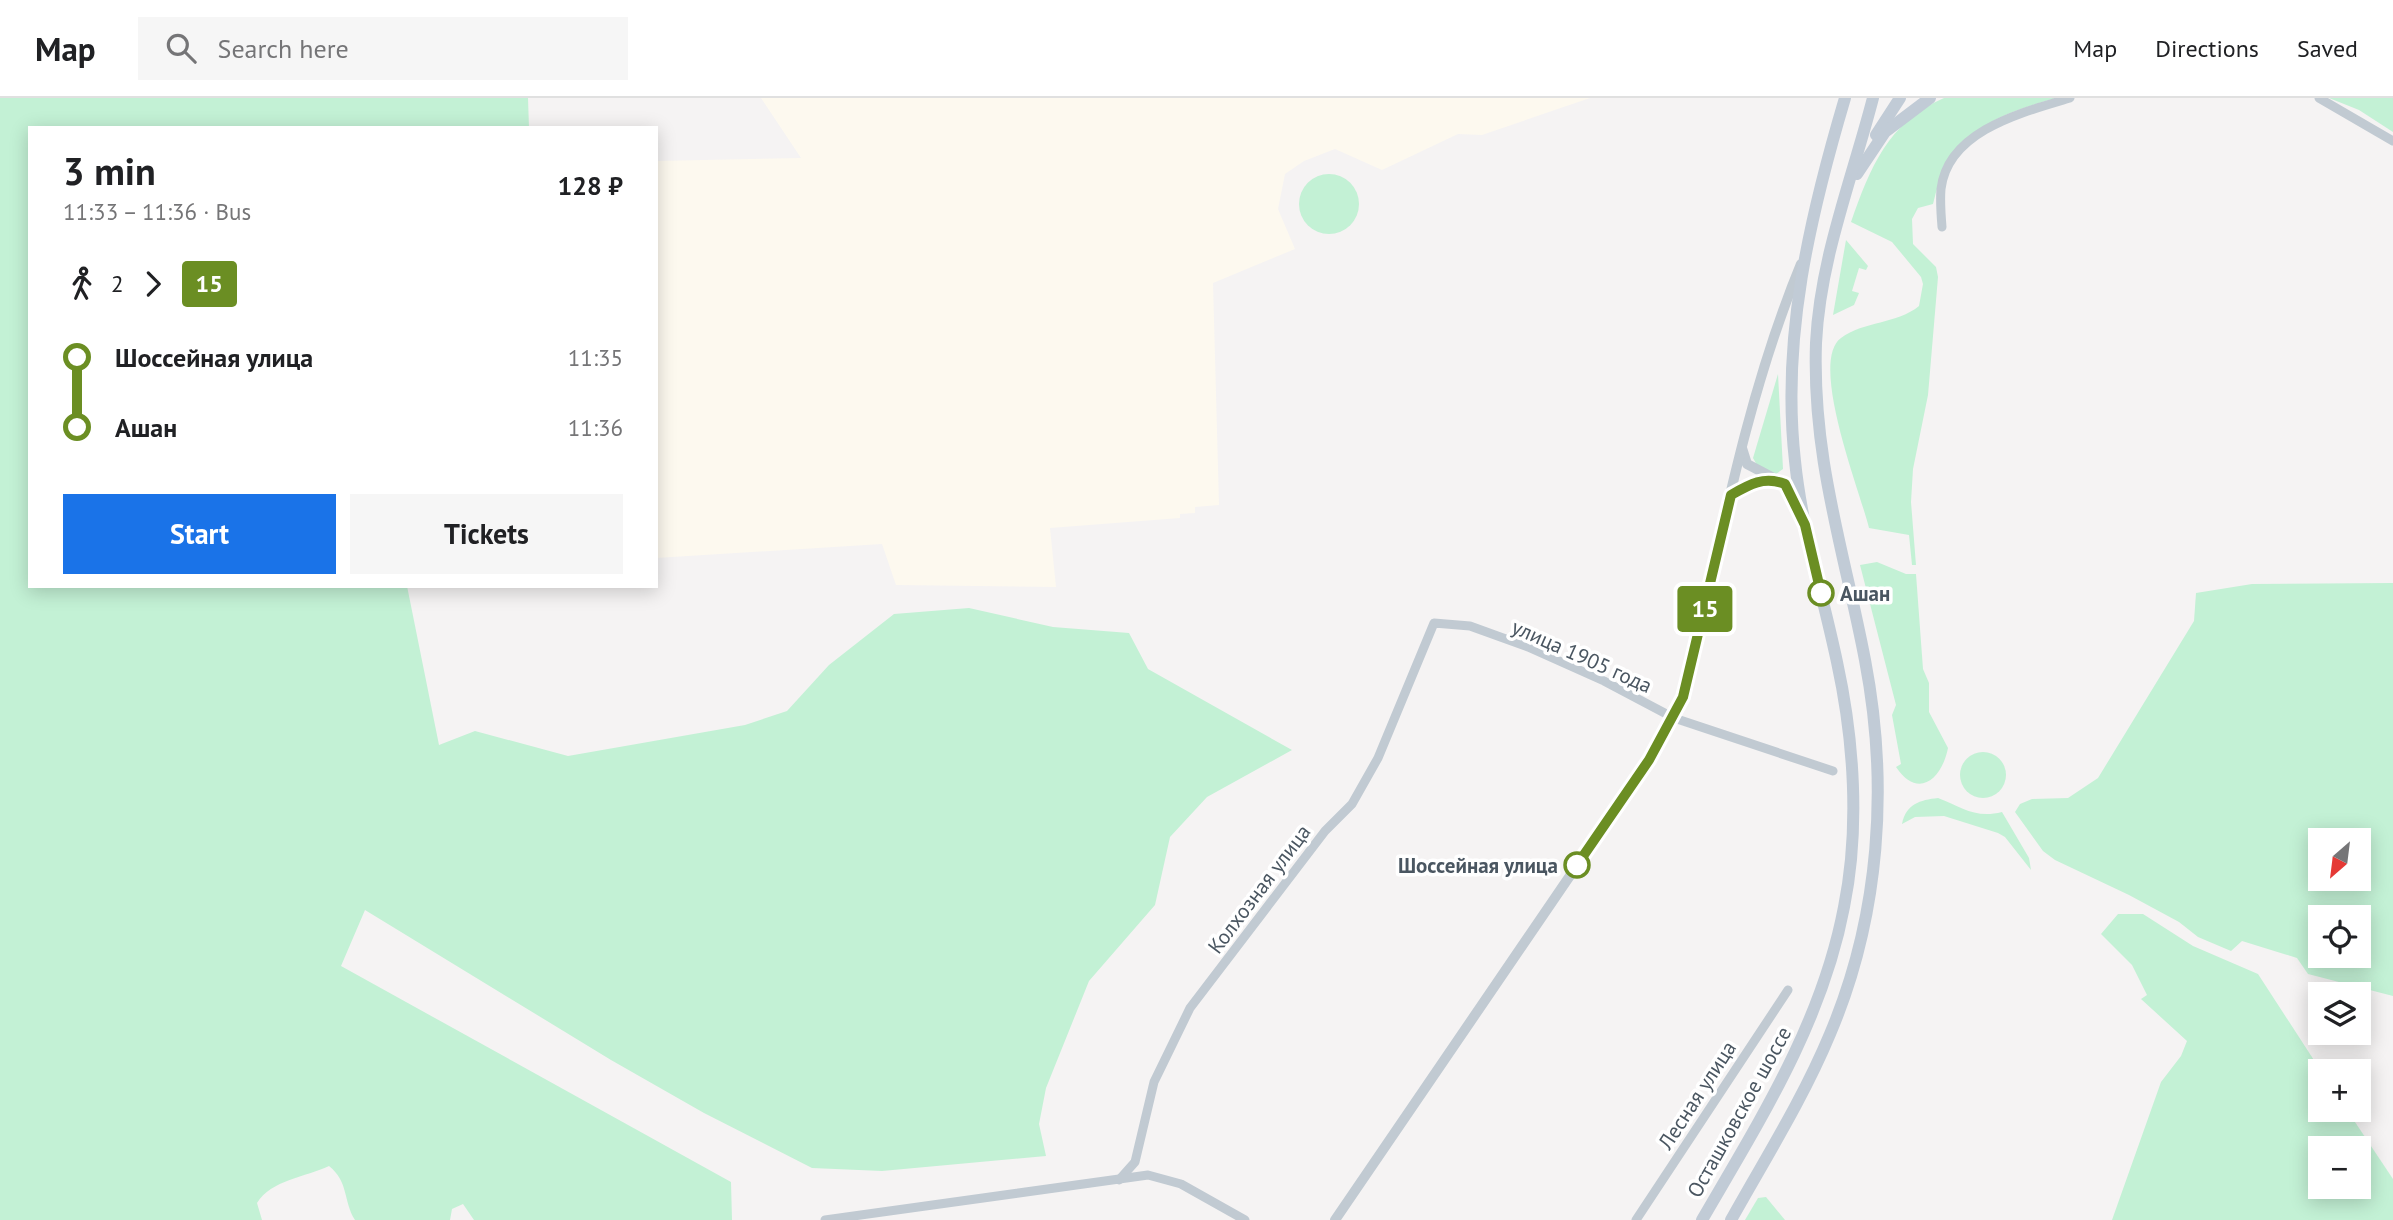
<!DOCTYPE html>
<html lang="en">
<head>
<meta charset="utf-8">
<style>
	body { margin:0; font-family:"PT Sans",sans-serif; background:#f6f6f6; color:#202124; height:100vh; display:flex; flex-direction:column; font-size:26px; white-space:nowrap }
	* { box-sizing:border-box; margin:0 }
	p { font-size:23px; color:#757577 }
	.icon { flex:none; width:38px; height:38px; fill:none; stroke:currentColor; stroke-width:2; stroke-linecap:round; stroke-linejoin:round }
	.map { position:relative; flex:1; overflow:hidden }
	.details { position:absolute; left:28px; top:28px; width:630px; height:462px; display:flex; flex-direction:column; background:#fff; border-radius:0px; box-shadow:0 4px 18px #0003 }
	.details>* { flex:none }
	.badge { padding:0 14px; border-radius:5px; font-size:24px; line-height:46px }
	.needle { width:46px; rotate:208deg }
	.tools { position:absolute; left:2308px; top:730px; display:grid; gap:14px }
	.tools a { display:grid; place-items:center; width:63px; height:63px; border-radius:0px; background:#fff; box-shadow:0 4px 18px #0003; font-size:35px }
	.map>.badge { position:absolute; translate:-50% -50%; box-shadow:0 0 0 4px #fff }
	.legs { display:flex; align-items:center; gap:10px; height:77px; padding:0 35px; font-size:23px }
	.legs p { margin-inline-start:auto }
	.headline { display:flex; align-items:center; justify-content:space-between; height:119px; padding:0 35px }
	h1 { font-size:38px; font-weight:600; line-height:52px }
	.button { display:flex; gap:14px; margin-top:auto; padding:14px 35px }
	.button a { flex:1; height:80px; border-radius:0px; background:#1a73e8; color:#fff; font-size:28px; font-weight:600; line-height:80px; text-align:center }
	.button a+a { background:#f6f6f6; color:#202124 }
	ul { padding:0 35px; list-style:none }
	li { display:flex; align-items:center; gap:24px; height:70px; font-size:26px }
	li i { display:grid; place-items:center; width:10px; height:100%; margin:0 9px; background:currentColor }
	li i::after { content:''; width:18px; height:18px; margin:-9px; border:5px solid; border-radius:50%; background:#fff }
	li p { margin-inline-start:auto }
	li:first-child i { background:linear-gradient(#0000 50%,currentColor 0) }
	li:last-child i { background:linear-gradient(currentColor 50%,#0000 0) }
	header { display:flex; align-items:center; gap:42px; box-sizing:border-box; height:98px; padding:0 35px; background:#fff; border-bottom:2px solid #e0e0e0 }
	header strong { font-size:33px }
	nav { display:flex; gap:38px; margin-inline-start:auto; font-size:24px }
	.search { width:490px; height:63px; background:#f6f6f6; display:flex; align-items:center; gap:18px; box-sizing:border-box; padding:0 24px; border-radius:0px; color:#757577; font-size:26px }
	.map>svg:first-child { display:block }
	.commercial { fill:#fdf9ef }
	.green { fill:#c3f1d5; fill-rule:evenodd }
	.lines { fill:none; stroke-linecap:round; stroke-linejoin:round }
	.minor { stroke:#c1cad2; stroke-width:9 }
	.tertiary { stroke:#c1cad2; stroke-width:10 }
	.secondary { stroke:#c1cbd6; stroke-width:12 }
	.line-1-casing { stroke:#fff; stroke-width:16 }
	.line-1 { stroke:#6b8e23; stroke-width:10 }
	.stop-1-dot { fill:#fff; stroke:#6b8e23; stroke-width:3.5 }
	.labels { text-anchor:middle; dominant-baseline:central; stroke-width:7; stroke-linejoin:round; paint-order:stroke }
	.stop-label { font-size:21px; font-weight:bold; fill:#4a5661; stroke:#fff; text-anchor:start }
	.street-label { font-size:21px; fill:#4a5661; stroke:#fff }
</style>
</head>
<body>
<header>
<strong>Map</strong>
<div class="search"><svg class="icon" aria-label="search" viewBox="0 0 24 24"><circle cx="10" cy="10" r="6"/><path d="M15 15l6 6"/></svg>Search here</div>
<nav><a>Map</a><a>Directions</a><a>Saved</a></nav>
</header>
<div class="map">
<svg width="2393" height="1122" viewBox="0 0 2393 1122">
	<rect width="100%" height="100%" fill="#f5f3f3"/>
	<path class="commercial" d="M 761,0 L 1590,0 L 1482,37 L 1458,36 L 1382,72 L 1335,51 L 1304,63 L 1285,76 L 1278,111 L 1295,151 L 1213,185 L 1219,407 L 1195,409 L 1195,415 L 1180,416 L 1180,420 L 1050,430 L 1056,489 L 896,487 L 882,446 L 656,460 L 656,63 L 801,60 Z"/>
	<g class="green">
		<path d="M 0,0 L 528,0 L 529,30 L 30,30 L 30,488 L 407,488 L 439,647 L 475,633 L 568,658 L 745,627 L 787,613 L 829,567 L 894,516 L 969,510 L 1053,529 L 1129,535 L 1148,571 L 1292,652 L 1207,699 L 1170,739 L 1155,807 L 1089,883 L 1046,990 L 1039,1026 L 1046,1058 L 882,1073 L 812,1070 L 704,1015 L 611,962 L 365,812 L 341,868 L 731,1084 L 732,1122 L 474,1122 L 463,1106 L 452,1111 L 450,1122 L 355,1122 C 343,1103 349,1084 329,1068 C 306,1079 271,1082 257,1105 L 262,1122 L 0,1122 Z"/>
		<path d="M 1944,0 L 2056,0 C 1992,18 1949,36 1933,106 L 1918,110 L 1912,121 L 1913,146 L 1936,169 L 1938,179 L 1928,297 L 1913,371 L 1911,404 L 1916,467 L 1912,467 L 1909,437 L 1869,430 C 1861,396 1808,264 1841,240 C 1864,223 1897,226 1919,208 L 1923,186 L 1921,179 L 1892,144 L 1851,124 C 1870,70 1888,24 1944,0 Z"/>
		<path d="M 2329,0 L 2393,0 L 2393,34 L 2359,12 Z"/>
		<circle cx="1329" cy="106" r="30"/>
		<path d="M 1846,142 L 1868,168 L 1866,172 L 1859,170 L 1852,193 L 1859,195 L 1854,207 L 1833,217 Z"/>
		<path d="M 1778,276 L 1783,371 L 1776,376 L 1758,369 L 1753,360 Z"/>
		<path d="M 1877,464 L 1906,476 L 1916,476 L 1923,571 L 1929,585 L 1929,614 L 1948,650 C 1942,681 1918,702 1896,669 L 1901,666 L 1892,617 L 1896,607 L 1860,467 Z"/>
		<path d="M 2393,485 L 2393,898 L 2308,876 L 2297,860 L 2242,843 L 2231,853 L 2198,839 L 2179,824 L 2129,797 L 2055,762 L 2043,753 L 2015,714 L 2020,706 L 2032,701 L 2068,700 L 2098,680 L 2194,523 L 2196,495 L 2252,486 ZM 2320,742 L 2359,742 L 2359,780 L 2320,780 ZM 2320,819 L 2359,819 L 2359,858 L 2320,858 Z"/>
		<circle cx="1983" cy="677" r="23"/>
		<path d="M 1938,700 C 1962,709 1975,721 2002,714 L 2029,760 L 2031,772 L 2005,739 L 1998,735 L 1944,718 L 1915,719 L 1902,726 C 1906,706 1920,702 1938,700 Z"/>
		<path d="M 2118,816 L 2143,816 L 2193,848 L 2258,876 L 2321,973 L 2320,1012 L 2347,1012 L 2393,1081 L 2393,1122 L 2112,1122 L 2161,984 L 2181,958 L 2187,943 L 2141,901 L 2147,897 L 2132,867 L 2101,836 ZM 2320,1050 L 2359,1050 L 2359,1088 L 2320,1088 Z"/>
		<path d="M 1766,1099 L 1785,1122 L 1745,1122 L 1758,1100 Z"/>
	</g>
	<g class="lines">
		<g class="minor">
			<path d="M 2319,0 L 2393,43"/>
			<path d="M 1942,129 C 1941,117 1940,103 1941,91 C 1948,32 2024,14 2070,0"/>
			<path d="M 1119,1082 L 1135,1064 L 1154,984 L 1190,910 L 1325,733 L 1352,706 L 1378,660 L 1434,525 L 1470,528 L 1528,549 L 1604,583 L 1674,620 L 1833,673"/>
			<path d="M 825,1122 L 1148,1077 L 1181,1086 L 1245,1122"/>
			<path d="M 1636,1122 L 1788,892"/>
		</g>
		<g class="tertiary">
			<path d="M 1742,350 L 1747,366 L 1785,386 L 1798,411"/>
			<path d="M 1731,397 L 1757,384 L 1772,381"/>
			<path d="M 1335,1122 L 1649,662 L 1674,620 L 1688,584 C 1720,444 1746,299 1801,166"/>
		</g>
		<g class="secondary">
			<path d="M 1876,37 L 1900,0"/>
			<path d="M 1857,76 L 1885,34 L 1930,0"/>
			<path d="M 1702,1122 C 1760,1022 1822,925 1844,809 C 1860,730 1854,642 1837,564 C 1823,497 1802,432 1795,363 C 1781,240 1810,118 1845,0"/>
			<path d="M 1731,1122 C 1765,1061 1803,1001 1830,936 C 1880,818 1889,687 1865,562 C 1844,452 1812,360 1816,245 C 1820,161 1852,81 1873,0"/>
		</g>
	</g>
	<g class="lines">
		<g class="line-1-casing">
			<path id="line-1" d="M 1577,767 L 1649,662 L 1683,599 L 1731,397 C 1750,386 1764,378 1785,386 L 1805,427 L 1821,495"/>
		</g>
		<use href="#line-1" class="line-1"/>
	</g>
	<g class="stop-1-dot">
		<circle cx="1821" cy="495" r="12"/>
		<circle cx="1577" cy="767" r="12"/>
	</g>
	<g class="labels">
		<g class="stop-label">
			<text x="1840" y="495">Ашан</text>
			<text x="1558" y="767" text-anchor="end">Шоссейная улица</text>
		</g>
		<g class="street-label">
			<text transform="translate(1582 558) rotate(24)">улица 1905 года</text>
			<text transform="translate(1259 791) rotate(-53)">Колхозная улица</text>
			<text transform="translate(1697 997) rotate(-57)">Лесная улица</text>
			<text transform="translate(1739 1014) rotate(-61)">Осташковское шоссе</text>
		</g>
	</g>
</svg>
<div class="tools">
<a><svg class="needle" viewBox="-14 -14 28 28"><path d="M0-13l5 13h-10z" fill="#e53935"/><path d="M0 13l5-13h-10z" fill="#757577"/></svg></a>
<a><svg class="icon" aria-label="locate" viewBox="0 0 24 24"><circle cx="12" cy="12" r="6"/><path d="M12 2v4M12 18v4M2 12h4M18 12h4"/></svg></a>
<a><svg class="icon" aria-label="layers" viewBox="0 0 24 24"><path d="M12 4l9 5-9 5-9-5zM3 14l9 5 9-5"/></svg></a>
<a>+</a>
<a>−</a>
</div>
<b class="badge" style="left:1705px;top:511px;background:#6b8e23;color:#fff">15</b>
<section class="details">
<div class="headline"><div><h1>3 min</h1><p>11:33 – 11:36 · Bus</p></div><b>128 ₽</b></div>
<div class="legs"><svg class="icon" aria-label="walk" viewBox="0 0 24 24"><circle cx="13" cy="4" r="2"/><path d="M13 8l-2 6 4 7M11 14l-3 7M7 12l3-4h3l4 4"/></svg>2<svg class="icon" aria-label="forward" viewBox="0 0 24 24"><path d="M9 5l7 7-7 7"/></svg><b class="badge" style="background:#6b8e23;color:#fff">15</b></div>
<ul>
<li><i style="color:#6b8e23"></i><b>Шоссейная улица</b><p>11:35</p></li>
<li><i style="color:#6b8e23"></i><b>Ашан</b><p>11:36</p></li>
</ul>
<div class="button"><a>Start</a><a>Tickets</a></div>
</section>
</div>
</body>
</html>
